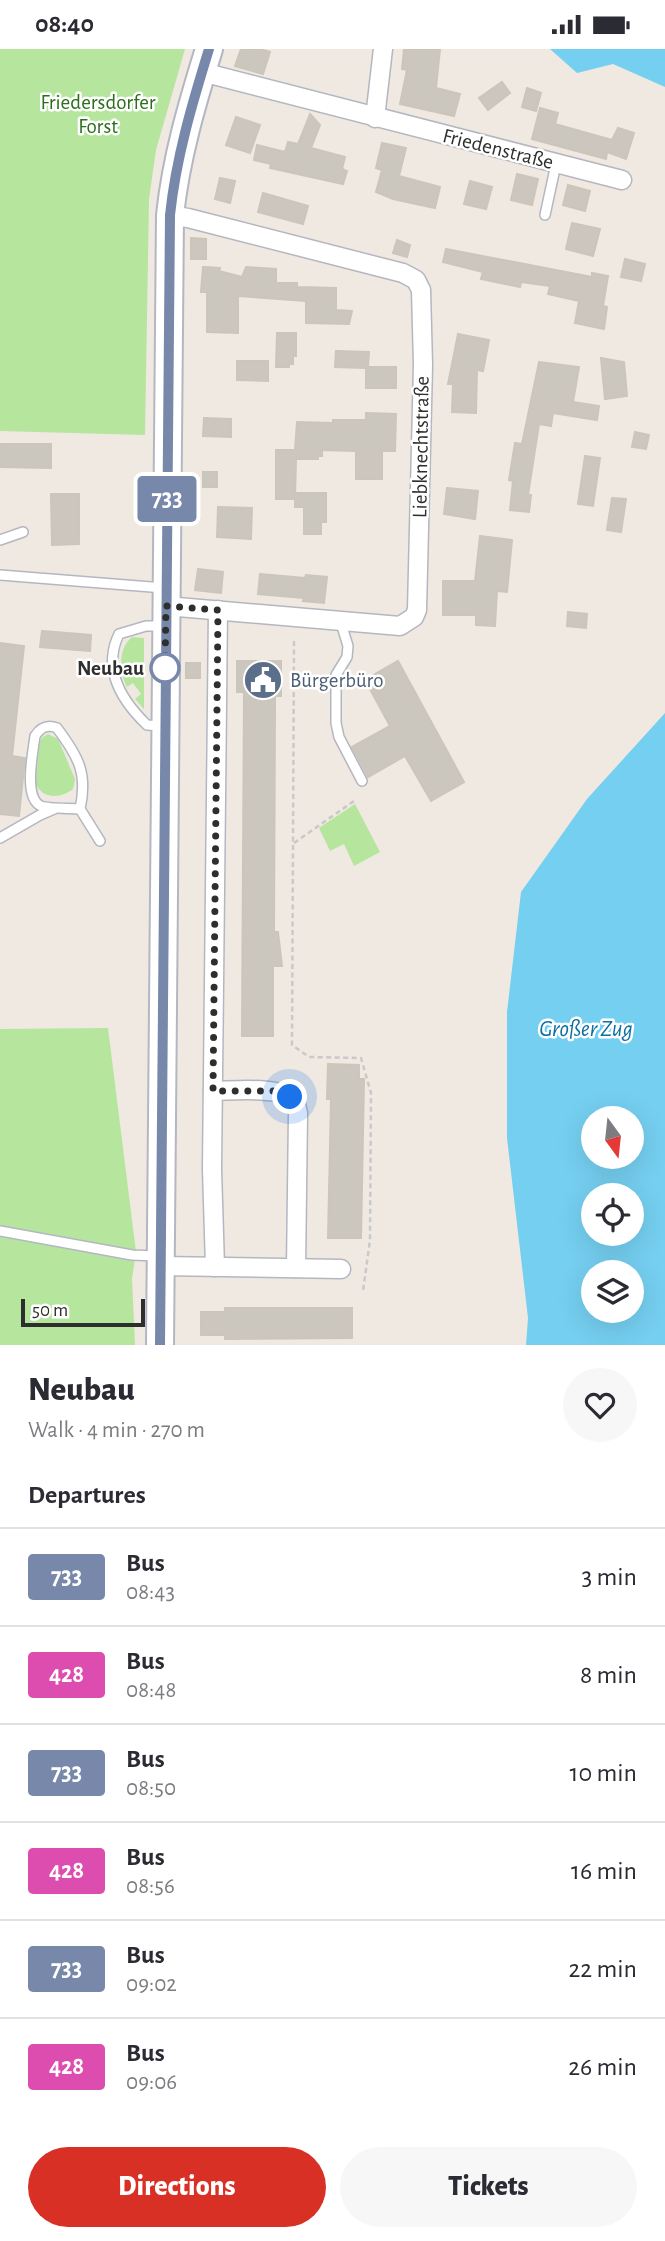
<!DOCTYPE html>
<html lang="en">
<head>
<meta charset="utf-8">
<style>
	body { margin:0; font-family:"Alegreya Sans",sans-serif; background:#f7f7f7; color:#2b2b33; height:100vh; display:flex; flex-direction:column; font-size:26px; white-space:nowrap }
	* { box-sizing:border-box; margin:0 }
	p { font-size:23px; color:#7c7c81 }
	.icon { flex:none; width:38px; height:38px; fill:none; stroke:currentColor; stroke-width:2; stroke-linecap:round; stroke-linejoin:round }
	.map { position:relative; height:1296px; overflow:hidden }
	.drawer { display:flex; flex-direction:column; background:#fff; flex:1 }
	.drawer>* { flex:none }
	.badge { padding:0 14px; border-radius:5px; font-size:24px; line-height:46px }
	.needle { width:46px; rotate:165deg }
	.buttons { position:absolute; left:581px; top:1057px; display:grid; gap:14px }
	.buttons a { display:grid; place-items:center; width:63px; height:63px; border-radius:50%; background:#fff; box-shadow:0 7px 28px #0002; font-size:35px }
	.scale { position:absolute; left:21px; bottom:18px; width:124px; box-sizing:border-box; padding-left:7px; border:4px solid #2e2e2e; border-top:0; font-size:19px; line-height:24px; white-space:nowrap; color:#2e2e2e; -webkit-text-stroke:5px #fff; paint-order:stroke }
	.you { position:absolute; width:35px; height:35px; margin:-18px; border:5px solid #fff; border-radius:50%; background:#1a73e8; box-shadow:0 0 0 10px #1a73e833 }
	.map>.badge { position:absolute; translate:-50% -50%; box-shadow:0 0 0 4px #fff }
	h2 { padding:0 28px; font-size:26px; line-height:63px }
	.round { display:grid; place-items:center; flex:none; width:74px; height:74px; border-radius:37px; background:#f7f7f7 }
	.overview { display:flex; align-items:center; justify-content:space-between; height:119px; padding:0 28px }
	h1 { font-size:33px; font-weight:800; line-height:52px }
	.cta { display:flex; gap:14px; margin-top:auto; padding:14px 28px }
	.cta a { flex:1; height:80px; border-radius:42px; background:#d93025; color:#fff; font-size:28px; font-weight:800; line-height:80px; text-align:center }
	.cta a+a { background:#f7f7f7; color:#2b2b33 }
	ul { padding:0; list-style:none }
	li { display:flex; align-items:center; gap:21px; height:98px; padding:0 28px; border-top:2px solid #e1e1e2 }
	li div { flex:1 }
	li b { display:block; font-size:26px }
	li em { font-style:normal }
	li .badge { min-width:77px; font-weight:700; text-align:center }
	.status { display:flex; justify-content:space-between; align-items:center; height:49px; padding:0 35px; background:#fff; direction:ltr }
	.status svg { height:19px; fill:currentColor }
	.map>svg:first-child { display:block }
	.green { fill:#b6e59e }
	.water { fill:#75cff0; fill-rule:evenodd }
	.building { fill:#cbc7bf; stroke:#cbc5ba; stroke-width:2 }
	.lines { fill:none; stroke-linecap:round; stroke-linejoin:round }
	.service-casing { stroke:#b4b7c1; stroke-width:12 }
	.minor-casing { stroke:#b4b7c1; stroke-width:21 }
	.secondary-casing { stroke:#b4b7c1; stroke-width:30 }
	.path { stroke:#c9c9c9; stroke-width:2.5; stroke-dasharray:5 3.5; stroke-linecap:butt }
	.service { stroke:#fff; stroke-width:9 }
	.minor { stroke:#fff; stroke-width:18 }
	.secondary { stroke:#fff; stroke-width:26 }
	.line-casing { stroke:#fff; stroke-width:16 }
	.line { stroke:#78a; stroke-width:10 }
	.walk { stroke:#2e2e2e; stroke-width:7; stroke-dasharray:0 12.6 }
	.stop-dot { fill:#fff; stroke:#78a; stroke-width:3.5 }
	.labels { text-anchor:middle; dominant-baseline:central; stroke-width:5; stroke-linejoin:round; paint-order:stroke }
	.park-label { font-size:21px; fill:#2c6e1b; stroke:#fff }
	.street-label { font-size:21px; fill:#2e2e2e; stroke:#fff }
	.stop-label { font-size:21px; font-weight:bold; fill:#2e2e2e; stroke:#fff; text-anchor:end }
	.service-label { font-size:21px; fill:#4e5e75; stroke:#fff; text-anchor:start }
	.water-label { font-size:23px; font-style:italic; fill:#0d6fa3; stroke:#fff }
</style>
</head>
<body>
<div class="status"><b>08:40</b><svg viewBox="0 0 49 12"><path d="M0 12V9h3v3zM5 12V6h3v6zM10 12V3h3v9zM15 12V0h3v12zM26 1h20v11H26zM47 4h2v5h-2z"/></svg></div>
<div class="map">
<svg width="665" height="1296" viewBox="0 0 665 1296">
	<rect width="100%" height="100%" fill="#efe9e1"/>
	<g class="green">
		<path d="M 0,0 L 185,0 L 156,101 L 149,150 L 145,386 L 0,382 Z"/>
		<path d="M 132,588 L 144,589 L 144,660 L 135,650 L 141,645 L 133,634 L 127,638 C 119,623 118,599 132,588 Z"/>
		<path d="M 48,685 L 58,690 L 75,730 L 73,740 C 62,749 43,751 36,735 L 39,693 L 43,688 Z"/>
		<path d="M 355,755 L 380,803 L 354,817 L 344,795 L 330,802 L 319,779 Z"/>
		<path d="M 108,979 L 136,1203 L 132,1230 L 135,1296 L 0,1296 L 0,980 Z"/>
	</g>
	<g class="water">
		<path d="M 550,0 L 665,0 L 665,38 L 613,15 L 577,24 Z"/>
		<path d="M 665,664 L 665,1296 L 526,1296 L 528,1269 L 507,1089 L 507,963 L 521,843 L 587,750 ZM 593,1069 L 632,1069 L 632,1108 L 593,1108 ZM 593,1146 L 632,1146 L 632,1185 L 593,1185 ZM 593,1223 L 632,1223 L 632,1262 L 593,1262 Z"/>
	</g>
	<g class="building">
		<path d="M 241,0 L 260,0 L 270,3 L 263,25 L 235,17 Z"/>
		<path d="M 404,0 L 440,0 L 436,39 L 460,45 L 454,67 L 400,55 L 407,21 L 402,20 Z"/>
		<path d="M 502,33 L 510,44 L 488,61 L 479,49 Z"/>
		<path d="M 527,39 L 541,44 L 536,62 L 522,58 Z"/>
		<path d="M 540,59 L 558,64 L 555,75 L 612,91 L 618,79 L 634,84 L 626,110 L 607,103 L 606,110 L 532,90 Z"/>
		<path d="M 310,65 L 320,76 L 311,99 L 345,108 L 342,120 L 347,122 L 343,135 L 270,119 L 271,115 L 254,111 L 257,96 L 285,103 L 288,93 L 298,95 Z"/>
		<path d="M 236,68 L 260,76 L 250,104 L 226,96 Z"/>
		<path d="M 382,94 L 406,99 L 399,127 L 440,138 L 435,159 L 393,150 L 376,143 L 382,121 L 376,119 Z"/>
		<path d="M 517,125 L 538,130 L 532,156 L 511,151 Z"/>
		<path d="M 220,129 L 235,132 L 230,154 L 215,150 Z"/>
		<path d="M 470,132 L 492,138 L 486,160 L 464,155 Z"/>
		<path d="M 568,136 L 590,142 L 585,162 L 563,156 Z"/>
		<path d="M 263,144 L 308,157 L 303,175 L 258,163 Z"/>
		<path d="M 572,174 L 600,180 L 593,207 L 566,200 Z"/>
		<path d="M 191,189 L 206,190 L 206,210 L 191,210 Z"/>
		<path d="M 397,191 L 410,196 L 407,208 L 393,204 Z"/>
		<path d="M 446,200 L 592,228 L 592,224 L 608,227 L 603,257 L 607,258 L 604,280 L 575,274 L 579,252 L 548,245 L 550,237 L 521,233 L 520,238 L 481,230 L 483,223 L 443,213 Z"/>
		<path d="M 625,210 L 645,215 L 641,232 L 621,228 Z"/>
		<path d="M 203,218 L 220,219 L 219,222 L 242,228 L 246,218 L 276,220 L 276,234 L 297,234 L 297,238 L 336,239 L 336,261 L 352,262 L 349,275 L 306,274 L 306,252 L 238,247 L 238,284 L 207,283 L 207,243 L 201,243 Z"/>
		<path d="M 277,284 L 296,284 L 296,307 L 293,307 L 293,315 L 289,315 L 289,318 L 276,318 Z"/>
		<path d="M 458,285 L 489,291 L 483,322 L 477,321 L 476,364 L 452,363 L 453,335 L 448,335 Z"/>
		<path d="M 336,302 L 369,303 L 368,318 L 396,318 L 396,339 L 366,339 L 366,319 L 335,318 Z"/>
		<path d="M 601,309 L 624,313 L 627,347 L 605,350 Z"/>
		<path d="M 237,312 L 268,312 L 268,332 L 237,331 Z"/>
		<path d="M 539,313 L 579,318 L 573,353 L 599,357 L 597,371 L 553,364 L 551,377 L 539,375 L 528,446 L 531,446 L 529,463 L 510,461 L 513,432 L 509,431 L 515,394 L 522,395 Z"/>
		<path d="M 366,364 L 396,365 L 395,402 L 382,402 L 382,430 L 356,430 L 356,402 L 322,401 L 322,407 L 318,407 L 318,410 L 296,410 L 295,450 L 276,450 L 276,401 L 295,401 L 297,373 L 333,374 L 333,371 L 366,371 Z"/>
		<path d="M 204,369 L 231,370 L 231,388 L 203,387 Z"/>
		<path d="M 635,383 L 649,386 L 646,400 L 632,398 Z"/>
		<path d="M 0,395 L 51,395 L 51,419 L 0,418 Z"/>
		<path d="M 585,407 L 600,409 L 593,457 L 578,455 Z"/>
		<rect x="203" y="423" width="14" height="15"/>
		<path d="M 447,439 L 478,442 L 475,470 L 444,465 Z"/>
		<path d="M 295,444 L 326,444 L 326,473 L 321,473 L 321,485 L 304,485 L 304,458 L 295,458 Z"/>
		<path d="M 51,445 L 79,445 L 79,495 L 52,496 Z"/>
		<path d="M 612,449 L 626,450 L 621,483 L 607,481 Z"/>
		<path d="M 218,458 L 252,459 L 251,490 L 217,488 Z"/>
		<path d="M 480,487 L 512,491 L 507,543 L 497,542 L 495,577 L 476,576 L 476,566 L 443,566 L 443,532 L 475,532 Z"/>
		<path d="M 198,520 L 223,523 L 221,544 L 195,541 Z"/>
		<path d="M 260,525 L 305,529 L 306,526 L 327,528 L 324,554 L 303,552 L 304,549 L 258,545 Z"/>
		<path d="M 568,563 L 587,565 L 586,579 L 567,577 Z"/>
		<path d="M 42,582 L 91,586 L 90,602 L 40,598 Z"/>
		<path d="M 0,594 L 24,597 L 12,707 L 25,709 L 19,767 L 0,765 Z"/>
		<path d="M 237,612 L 281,612 L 281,647 L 275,647 L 274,883 L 278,883 L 282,917 L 273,917 L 273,987 L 242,987 L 244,643 L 237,643 Z"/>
		<path d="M 398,612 L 464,733 L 431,752 L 405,707 L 368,728 L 352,698 L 390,677 L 365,631 Z"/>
		<rect x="186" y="614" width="14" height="15"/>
		<path d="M 328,1015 L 359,1016 L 359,1030 L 364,1030 L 361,1189 L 328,1189 L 331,1050 L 327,1050 Z"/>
		<path d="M 225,1259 L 352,1259 L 352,1289 L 225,1290 L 225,1286 L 201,1286 L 201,1263 L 225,1263 Z"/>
	</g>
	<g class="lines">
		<g class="service-casing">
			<g id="service">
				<path d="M 545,166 L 556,115"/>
				<path d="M 0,491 L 23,483"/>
				<path d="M 0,526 L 164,539"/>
				<path d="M 341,574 L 348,597 L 347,608 L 336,626 L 336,674 L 339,688 L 362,732"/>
				<path d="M 162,677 L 147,676 C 122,652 102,620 119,585 L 146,577 L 163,577"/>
				<path d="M 80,760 C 71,759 49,760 41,757 C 23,749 33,703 35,687 C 41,678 47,675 57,679 C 78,707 88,724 80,760 L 100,792"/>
				<path d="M 0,789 L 40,766 L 54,760"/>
				<path d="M 0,1182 L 132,1206 L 157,1207"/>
			</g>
		</g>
		<g class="minor-casing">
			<g id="minor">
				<path d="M 202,23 L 622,131"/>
				<path d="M 375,69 L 383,0"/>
				<path d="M 166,557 L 400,577 L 414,568 L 417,561 L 423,316 L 421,241 L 416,231 L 403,224 L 188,169 L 170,166"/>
				<path d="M 213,1042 C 231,1042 285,1036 295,1053 C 297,1057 297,1061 298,1064 L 296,1219"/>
				<path d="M 161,1217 L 341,1220"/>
				<path d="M 215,1218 L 212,1120 L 218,561"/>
			</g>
		</g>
		<g class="secondary-casing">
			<path id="secondary" d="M 160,1296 L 170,166 C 176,109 192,55 209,0"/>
		</g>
		<g class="path">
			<path d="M 294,592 L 292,996 L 309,1008 L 361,1009 L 371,1044 L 370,1191 L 363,1242"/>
			<path d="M 294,794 L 354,752"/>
		</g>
		<use href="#service" class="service"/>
		<use href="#minor" class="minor"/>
		<use href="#secondary" class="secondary"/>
	</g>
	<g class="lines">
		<g class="line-casing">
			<path id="line" d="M 160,1296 L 170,166 C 176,109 192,55 209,0"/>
		</g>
		<use href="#line" class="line"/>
		<path class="walk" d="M 165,619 L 166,557 L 218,561 L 213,1042 L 275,1042 L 290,1048"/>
	</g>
	<defs>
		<g id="civic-disc" transform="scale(2.0125)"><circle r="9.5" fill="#5c6f8a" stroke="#fff"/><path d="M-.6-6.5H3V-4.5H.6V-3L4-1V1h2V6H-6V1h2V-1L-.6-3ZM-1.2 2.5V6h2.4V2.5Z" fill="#fff"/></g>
	</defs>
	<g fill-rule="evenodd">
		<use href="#civic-disc" x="263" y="631"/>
	</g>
	<circle class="stop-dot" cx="165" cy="619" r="14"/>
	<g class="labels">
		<g class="park-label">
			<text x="98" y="53">Friedersdorfer<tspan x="98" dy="24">Forst</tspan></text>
		</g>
		<g class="street-label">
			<text transform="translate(498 100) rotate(14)">Friedenstraße</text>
			<text transform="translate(421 398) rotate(-89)">Liebknechtstraße</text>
		</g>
		<g class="stop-label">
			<text x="144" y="619">Neubau</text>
		</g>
		<g class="service-label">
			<text x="290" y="631">Bürgerbüro</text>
		</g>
		<g class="water-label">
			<text x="586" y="980">Großer Zug</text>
		</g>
	</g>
</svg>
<div class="buttons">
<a><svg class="needle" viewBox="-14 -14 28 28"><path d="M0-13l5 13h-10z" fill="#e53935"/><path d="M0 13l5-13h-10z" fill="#7c7c81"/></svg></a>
<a><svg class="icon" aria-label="locate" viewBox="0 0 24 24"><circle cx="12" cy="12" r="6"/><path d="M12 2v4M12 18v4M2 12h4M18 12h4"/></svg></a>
<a><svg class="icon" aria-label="layers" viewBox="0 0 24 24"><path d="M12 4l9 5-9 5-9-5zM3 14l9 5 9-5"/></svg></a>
</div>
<div class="scale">50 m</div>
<div class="you" style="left:290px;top:1048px"></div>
<b class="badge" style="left:167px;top:450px;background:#78a;color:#fff">733</b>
</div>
<section class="drawer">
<div class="overview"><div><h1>Neubau</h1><p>Walk · 4 min · 270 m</p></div><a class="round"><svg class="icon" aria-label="heart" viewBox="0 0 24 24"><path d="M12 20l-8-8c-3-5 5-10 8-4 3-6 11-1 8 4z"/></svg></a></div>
<h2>Departures</h2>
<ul>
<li><span class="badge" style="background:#78a;color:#fff">733</span><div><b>Bus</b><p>08:43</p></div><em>3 min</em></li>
<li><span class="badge" style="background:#dd4daf;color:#fff">428</span><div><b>Bus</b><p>08:48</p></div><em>8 min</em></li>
<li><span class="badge" style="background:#78a;color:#fff">733</span><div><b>Bus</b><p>08:50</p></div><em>10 min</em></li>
<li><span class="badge" style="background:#dd4daf;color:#fff">428</span><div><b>Bus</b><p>08:56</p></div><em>16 min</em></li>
<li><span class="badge" style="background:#78a;color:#fff">733</span><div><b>Bus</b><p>09:02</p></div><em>22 min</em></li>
<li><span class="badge" style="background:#dd4daf;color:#fff">428</span><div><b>Bus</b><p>09:06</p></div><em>26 min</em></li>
</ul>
<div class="cta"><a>Directions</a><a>Tickets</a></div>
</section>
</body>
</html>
